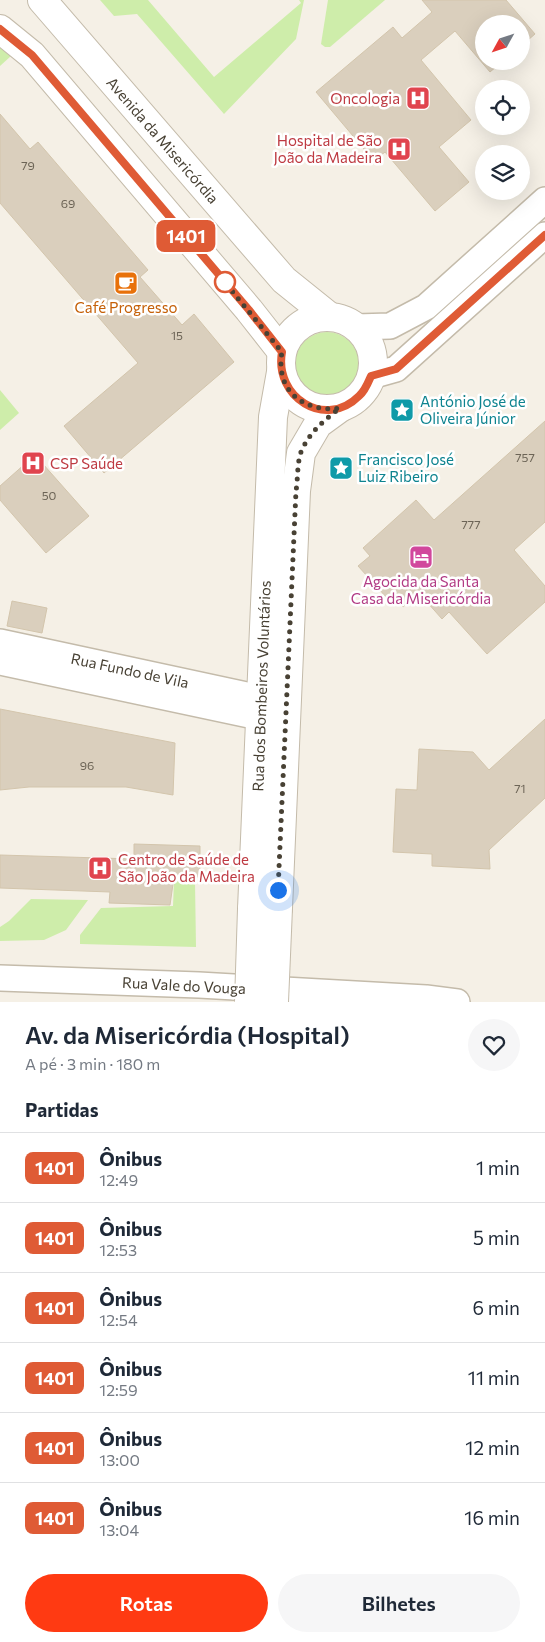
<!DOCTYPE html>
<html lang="pt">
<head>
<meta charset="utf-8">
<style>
	body { margin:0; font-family:Commissioner,sans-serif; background:#f6f6f7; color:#1f2937; height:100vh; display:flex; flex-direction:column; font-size:19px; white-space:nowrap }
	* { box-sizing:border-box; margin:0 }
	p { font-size:16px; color:#747a83 }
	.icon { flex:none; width:28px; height:28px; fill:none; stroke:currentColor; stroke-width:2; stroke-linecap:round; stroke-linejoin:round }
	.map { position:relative; height:1002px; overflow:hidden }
	.details { display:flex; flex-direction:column; background:#fff; flex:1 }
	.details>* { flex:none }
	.badge { padding:0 10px; border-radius:8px; font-size:18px; line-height:32px }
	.needle { width:32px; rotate:230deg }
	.buttons { position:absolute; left:475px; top:15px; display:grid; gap:10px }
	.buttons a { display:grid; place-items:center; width:55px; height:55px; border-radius:50%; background:#fff; box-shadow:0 5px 20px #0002; font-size:25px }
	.you { position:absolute; width:25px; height:25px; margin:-12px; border:4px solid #fff; border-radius:50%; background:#1a73e8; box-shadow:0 0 0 8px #1a73e833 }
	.map>.badge { position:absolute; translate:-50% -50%; box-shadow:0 0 0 2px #fff }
	h2 { padding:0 25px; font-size:19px; line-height:45px }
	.round { display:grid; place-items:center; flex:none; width:52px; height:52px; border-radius:26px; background:#f6f6f7 }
	.overview { display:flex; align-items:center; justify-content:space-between; height:85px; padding:0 25px }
	h1 { font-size:24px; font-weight:600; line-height:38px }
	.primary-button { display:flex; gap:10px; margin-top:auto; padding:10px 25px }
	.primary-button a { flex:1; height:58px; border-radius:30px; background:#ff3a12; color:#fff; font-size:20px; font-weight:600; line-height:58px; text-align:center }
	.primary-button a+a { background:#f6f6f7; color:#1f2937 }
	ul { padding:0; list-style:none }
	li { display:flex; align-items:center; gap:15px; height:70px; padding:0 25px; border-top:1px solid #e0e1e3 }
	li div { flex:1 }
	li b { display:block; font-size:19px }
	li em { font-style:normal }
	li .badge { min-width:55px; font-weight:700; text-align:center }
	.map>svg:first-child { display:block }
	.green { fill:#ceedaa }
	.building { fill:#dacfbd; stroke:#d3c5ac }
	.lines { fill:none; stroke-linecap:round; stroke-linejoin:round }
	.minor-casing { stroke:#c4bbaa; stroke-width:28 }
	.tertiary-casing { stroke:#c4bbaa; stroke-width:30 }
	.minor { stroke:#fff; stroke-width:25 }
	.tertiary { stroke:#fff; stroke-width:28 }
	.tertiary-bridge-casing { stroke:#c4bbaa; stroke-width:30; stroke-linecap:butt }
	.tertiary-bridge { stroke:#fff; stroke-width:28 }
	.line-casing { stroke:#fff; stroke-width:11 }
	.line { stroke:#df5b35; stroke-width:8 }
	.walk { stroke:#484134; stroke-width:5; stroke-dasharray:0 9 }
	.stop-dot { fill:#fff; stroke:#df5b35; stroke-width:2.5 }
	.labels { text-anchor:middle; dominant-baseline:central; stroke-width:5; stroke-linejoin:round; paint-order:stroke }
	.number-label { font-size:12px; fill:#6c6456 }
	.health-label { font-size:15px; fill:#be3a42; stroke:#fff; text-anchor:end }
	.street-label { font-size:15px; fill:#484134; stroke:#fff }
	.food-label { font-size:15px; fill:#c56008; stroke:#fff }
	.culture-label { font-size:15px; fill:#0d838f; stroke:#fff; text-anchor:start }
	.hotel-label { font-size:15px; fill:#b23c85; stroke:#fff }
</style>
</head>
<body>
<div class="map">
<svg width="545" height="1002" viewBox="0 0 545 1002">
	<rect width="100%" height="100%" fill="#f5f0e6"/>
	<g class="green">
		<path d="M 100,0 L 148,0 L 214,77 L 301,3 L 299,0 L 304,0 L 296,39 L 224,114 L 137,14 L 114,16 Z"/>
		<path d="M 328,0 L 385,0 L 330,47 L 325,47 L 321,44 Z"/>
		<path d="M 0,43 L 11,56 L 0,66 Z"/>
		<circle cx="327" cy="364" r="32"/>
		<path d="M 0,390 L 19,413 L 0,430 Z"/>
		<path d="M 174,881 L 195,882 L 196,947 L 80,944 L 80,935 L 101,908 L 173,906 Z"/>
		<path d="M 31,899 L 88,900 L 66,930 L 44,940 L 0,941 L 0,927 L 9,921 Z"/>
	</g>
	<g class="building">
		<path d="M 422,0 L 506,0 L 535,34 L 521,46 L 521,24 L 484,24 L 484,61 L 503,61 L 490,72 L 455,31 L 421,60 L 471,120 L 439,147 L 469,182 L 435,211 L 385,152 L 374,161 L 316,92 L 393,27 L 402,38 L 432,12 Z"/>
		<path d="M 0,114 L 30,149 L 38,142 L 148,270 L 140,277 L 182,325 L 194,314 L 234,362 L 104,473 L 64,426 L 138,363 L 0,203 Z"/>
		<path d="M 545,421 L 545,522 L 514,550 L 545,586 L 545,602 L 487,654 L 449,612 L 442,619 L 419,593 L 403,607 L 391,594 L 387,598 L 358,566 L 370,556 L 363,548 L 416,500 L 434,520 Z"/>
		<path d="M 35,455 L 89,516 L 46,553 L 0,500 L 0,486 Z"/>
		<path d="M 12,601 L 47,608 L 42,633 L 7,626 Z"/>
		<path d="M 0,709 L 175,743 L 173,795 L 126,787 L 29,787 L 0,790 Z"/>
		<path d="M 545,719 L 545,798 L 489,850 L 490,869 L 432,866 L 432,854 L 393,852 L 396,789 L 417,790 L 419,749 L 473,752 L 489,770 Z"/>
		<path d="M 134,844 L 200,846 L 200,877 L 174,877 L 170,905 L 109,903 L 110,892 L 0,888 L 0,855 L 134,859 Z"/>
	</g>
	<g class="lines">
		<g class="minor-casing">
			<g id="minor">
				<path d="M 356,327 L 390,326 L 426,307 L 545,200"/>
				<path d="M 371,376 L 396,369 L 545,235"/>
				<path d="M 0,642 L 260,698"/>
				<path d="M 0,662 L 259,717"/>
				<path d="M 0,978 L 199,985 L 426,998 L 457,1002"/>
			</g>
		</g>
		<g class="tertiary-casing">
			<g id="tertiary">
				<path d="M 42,0 L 284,280 L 330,317"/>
				<path d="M 0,29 L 32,55 L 249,310 L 282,352"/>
				<circle cx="327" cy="363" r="46"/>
				<path d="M 278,908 L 296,491 L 301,453 L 318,424 L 340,408"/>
				<path d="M 252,909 L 273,417 L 281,372"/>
			</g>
		</g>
		<use href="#minor" class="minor"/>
		<use href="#tertiary" class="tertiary"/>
		<g class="tertiary-bridge-casing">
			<g id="tertiary-bridge">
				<path d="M 249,1002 L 252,909"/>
				<path d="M 274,1002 L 278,908"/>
			</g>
		</g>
		<use href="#tertiary-bridge" class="tertiary-bridge"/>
	</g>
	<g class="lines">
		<g class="line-casing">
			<path id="line" d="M 0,29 L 32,55 L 249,310 L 282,352 C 274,397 325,430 359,396 C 365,391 368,383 371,376 L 396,369 L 545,235"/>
		</g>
		<use href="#line" class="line"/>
		<path class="walk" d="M 225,282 L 223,280 L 282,352 C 275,390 303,413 340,408 C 324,420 309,433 301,452 C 297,463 298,479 296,491 L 278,890"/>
	</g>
	<defs>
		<g id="hospital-square" transform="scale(1.25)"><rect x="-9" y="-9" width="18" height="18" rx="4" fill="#e0444e" stroke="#fff"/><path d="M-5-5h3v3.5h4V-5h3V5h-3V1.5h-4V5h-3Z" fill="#fff"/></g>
		<g id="cafe-square" transform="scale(1.25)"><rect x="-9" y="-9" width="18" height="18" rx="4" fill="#e8710a" stroke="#fff"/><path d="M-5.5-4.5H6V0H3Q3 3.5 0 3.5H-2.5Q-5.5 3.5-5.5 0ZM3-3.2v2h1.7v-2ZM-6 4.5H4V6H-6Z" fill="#fff"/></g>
		<g id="sight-square" transform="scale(1.25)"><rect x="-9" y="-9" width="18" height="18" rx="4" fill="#0f9aa8" stroke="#fff"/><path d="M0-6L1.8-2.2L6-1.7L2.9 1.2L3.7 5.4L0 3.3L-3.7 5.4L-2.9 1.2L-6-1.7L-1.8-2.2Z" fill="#fff"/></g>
		<g id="hotel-square" transform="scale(1.25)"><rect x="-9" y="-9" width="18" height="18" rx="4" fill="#d1479c" stroke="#fff"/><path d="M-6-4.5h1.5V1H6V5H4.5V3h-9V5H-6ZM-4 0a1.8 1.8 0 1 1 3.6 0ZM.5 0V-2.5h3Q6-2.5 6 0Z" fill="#fff"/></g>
	</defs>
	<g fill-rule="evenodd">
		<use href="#hospital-square" x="418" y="98"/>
		<use href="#hospital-square" x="399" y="149"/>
		<use href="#cafe-square" x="126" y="283"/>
		<use href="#sight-square" x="402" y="410"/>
		<use href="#hospital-square" x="33" y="463"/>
		<use href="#sight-square" x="341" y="468"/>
		<use href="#hotel-square" x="421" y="557"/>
		<use href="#hospital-square" x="100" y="868"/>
	</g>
	<circle class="stop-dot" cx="225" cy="282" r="10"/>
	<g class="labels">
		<g class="number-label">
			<text x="28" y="165">79</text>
			<text x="68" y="203">69</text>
			<text x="177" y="335">15</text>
			<text x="525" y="457">757</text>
			<text x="49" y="495">50</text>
			<text x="471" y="524">777</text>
			<text x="87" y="765">96</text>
			<text x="520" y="788">71</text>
		</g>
		<g class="health-label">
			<text x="400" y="98">Oncologia</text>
			<text x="382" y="140">Hospital de São<tspan x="382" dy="17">João da Madeira</tspan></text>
			<text x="50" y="463" text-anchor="start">CSP Saúde</text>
			<text x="118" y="859" text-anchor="start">Centro de Saúde de<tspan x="118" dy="17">São João da Madeira</tspan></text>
		</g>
		<g class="street-label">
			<text transform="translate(163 140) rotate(49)">Avenida da Misericórdia</text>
			<text transform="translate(130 670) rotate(12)">Rua Fundo de Vila</text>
			<text transform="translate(261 686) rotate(-88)">Rua dos Bombeiros Voluntários</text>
			<text transform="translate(184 985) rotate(3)">Rua Vale do Vouga</text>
		</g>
		<g class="food-label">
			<text x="126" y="307">Café Progresso</text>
		</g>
		<g class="culture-label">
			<text x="420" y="401">António José de<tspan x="420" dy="17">Oliveira Júnior</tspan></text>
			<text x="358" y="459">Francisco José<tspan x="358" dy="17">Luiz Ribeiro</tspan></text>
		</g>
		<g class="hotel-label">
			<text x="421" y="581">Agocida da Santa<tspan x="421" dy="17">Casa da Misericórdia</tspan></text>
		</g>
	</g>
</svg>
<div class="buttons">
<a><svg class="needle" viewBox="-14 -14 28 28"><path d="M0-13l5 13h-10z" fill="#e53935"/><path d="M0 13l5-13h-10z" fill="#747a83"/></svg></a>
<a><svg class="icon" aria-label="locate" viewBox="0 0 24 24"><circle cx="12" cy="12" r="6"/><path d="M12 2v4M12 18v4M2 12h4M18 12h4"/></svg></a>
<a><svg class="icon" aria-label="layers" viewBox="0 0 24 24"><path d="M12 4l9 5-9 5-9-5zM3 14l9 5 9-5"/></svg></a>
</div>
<div class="you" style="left:278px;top:890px"></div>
<b class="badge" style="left:186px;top:236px;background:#df5b35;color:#fff">1401</b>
</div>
<section class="details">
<div class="overview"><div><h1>Av. da Misericórdia (Hospital)</h1><p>A pé · 3 min · 180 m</p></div><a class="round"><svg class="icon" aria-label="heart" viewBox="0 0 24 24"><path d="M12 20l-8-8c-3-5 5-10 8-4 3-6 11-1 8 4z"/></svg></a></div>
<h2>Partidas</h2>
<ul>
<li><span class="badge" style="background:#df5b35;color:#fff">1401</span><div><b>Ônibus</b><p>12:49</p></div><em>1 min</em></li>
<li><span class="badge" style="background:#df5b35;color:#fff">1401</span><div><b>Ônibus</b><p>12:53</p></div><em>5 min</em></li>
<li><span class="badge" style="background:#df5b35;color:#fff">1401</span><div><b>Ônibus</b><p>12:54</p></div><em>6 min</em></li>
<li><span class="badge" style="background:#df5b35;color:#fff">1401</span><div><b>Ônibus</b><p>12:59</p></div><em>11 min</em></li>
<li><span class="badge" style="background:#df5b35;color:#fff">1401</span><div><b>Ônibus</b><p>13:00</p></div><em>12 min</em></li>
<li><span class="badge" style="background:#df5b35;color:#fff">1401</span><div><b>Ônibus</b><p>13:04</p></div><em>16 min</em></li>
</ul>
<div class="primary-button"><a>Rotas</a><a>Bilhetes</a></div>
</section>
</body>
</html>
